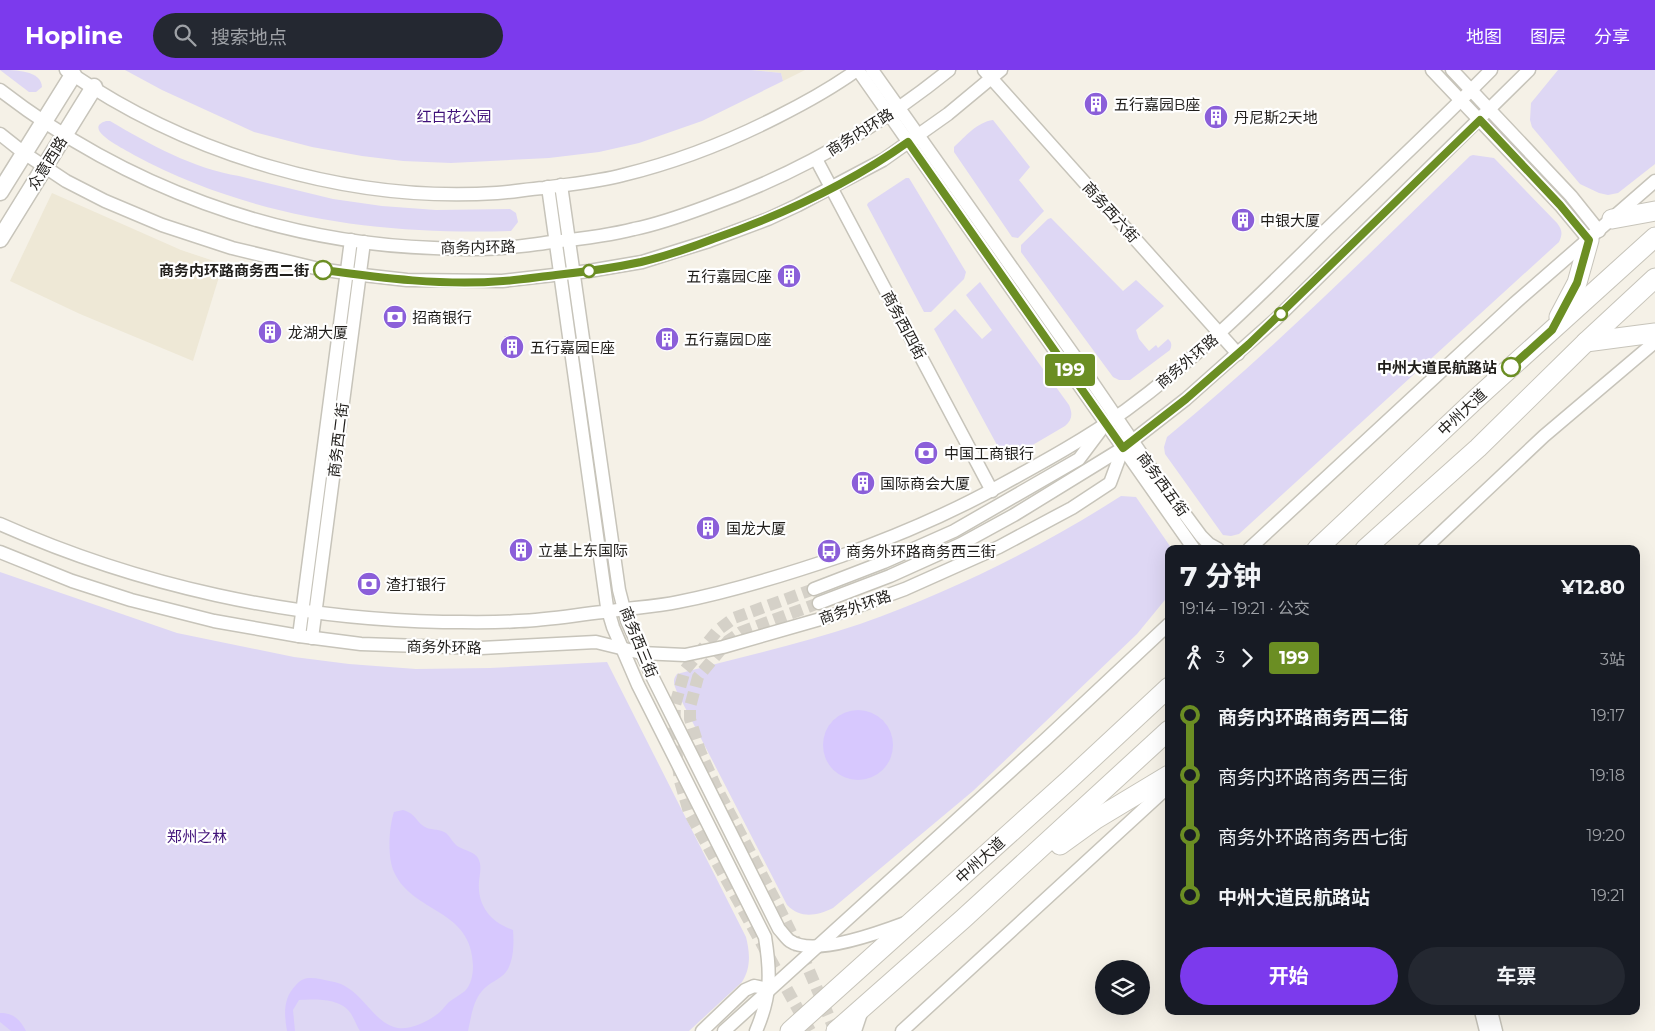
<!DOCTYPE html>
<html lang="zh">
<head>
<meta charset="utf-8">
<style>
	body { margin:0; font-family:Montserrat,"Noto Sans SC",sans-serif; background:#242831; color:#f1f3f6; height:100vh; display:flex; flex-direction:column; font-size:19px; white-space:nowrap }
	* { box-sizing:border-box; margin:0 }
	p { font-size:16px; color:#9ea1a6 }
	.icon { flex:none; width:28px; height:28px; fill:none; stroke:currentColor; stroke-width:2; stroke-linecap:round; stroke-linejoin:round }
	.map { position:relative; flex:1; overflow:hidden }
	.panel { position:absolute; left:1165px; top:475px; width:475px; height:470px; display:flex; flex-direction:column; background:#171b24; border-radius:10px; box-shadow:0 5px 20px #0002 }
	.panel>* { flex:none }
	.badge { padding:0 10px; border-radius:4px; font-size:18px; line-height:32px }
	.tools { position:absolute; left:1095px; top:890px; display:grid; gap:10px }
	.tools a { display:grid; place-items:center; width:55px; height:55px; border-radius:50%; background:#171b24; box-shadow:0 5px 20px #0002; font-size:25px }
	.map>.badge { position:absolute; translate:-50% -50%; box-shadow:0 0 0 2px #fff }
	.legs { display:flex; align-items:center; gap:8px; height:55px; padding:0 15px; font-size:16px }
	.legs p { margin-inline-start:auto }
	.headline { display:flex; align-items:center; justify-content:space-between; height:85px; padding:0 15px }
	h1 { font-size:28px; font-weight:700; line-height:38px }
	.action { display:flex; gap:10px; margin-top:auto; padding:10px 15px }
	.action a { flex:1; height:58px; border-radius:30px; background:#7c3aed; color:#fff; font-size:20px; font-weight:700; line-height:58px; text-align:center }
	.action a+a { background:#242831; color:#f1f3f6 }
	ul { padding:0 15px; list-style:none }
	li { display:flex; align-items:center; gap:18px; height:60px; font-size:19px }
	li i { display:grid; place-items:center; width:8px; height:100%; margin:0 6px; background:currentColor }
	li i::after { content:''; width:12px; height:12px; margin:-6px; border:4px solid; border-radius:50%; background:#171b24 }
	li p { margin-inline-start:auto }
	li:first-child i { background:linear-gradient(#0000 50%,currentColor 0) }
	li:last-child i { background:linear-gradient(currentColor 50%,#0000 0) }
	header { display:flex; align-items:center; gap:30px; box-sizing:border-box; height:70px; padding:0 25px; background:#7c3aed; color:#fff }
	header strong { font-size:24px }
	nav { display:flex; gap:28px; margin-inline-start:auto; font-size:18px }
	.search { width:350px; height:45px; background:#242831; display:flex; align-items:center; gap:12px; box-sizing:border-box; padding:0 18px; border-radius:28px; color:#9ea1a6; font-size:19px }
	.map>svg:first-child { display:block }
	.built { fill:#eee8d6 }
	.green { fill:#ded7f4 }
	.water { fill:#d7c8fe }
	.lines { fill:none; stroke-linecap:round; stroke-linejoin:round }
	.minor-tunnel { stroke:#d5d1c8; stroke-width:12; stroke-dasharray:12 6; stroke-linecap:butt }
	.minor-casing { stroke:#c7c4ba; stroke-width:15 }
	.major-casing { stroke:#c7c4ba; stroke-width:19 }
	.highway-casing { stroke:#c7c4ba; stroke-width:21 }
	.minor { stroke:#fff; stroke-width:12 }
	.major { stroke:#fff; stroke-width:16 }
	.highway { stroke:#fff; stroke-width:19 }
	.line-1-casing { stroke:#fff; stroke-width:11 }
	.line-1 { stroke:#6b8e23; stroke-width:8 }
	.stop-1-dot { fill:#fff; stroke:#6b8e23; stroke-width:2.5 }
	.labels { text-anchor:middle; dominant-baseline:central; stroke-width:4.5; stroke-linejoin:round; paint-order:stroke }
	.poi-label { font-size:15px; fill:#201e1b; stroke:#fff; text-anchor:start }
	.park-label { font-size:15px; fill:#401279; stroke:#fff }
	.street-label { font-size:15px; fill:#201e1b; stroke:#fff }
	.stop-label { font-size:15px; font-weight:bold; fill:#201e1b; stroke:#fff; text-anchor:end }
</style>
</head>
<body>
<header>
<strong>Hopline</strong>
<div class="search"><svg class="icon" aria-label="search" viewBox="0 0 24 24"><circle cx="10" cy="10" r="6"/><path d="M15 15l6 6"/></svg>搜索地点</div>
<nav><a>地图</a><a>图层</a><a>分享</a></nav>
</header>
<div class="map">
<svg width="1655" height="961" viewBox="0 0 1655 961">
	<rect width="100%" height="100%" fill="#f5f1e7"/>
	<g class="built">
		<path d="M 751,0 L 805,0 L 783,11 L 781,3 Z"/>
		<path d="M 52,123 L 181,180 L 223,194 L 193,291 L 80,244 L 10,211 Z"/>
	</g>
	<g class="green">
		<path d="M 0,0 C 15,0 41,0 42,17 L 36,22 L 29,22 Z"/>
		<path d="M 125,0 L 751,0 L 781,3 L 783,11 L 702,51 L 639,73 L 599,82 L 549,88 L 451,93 L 403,91 L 362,86 L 312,77 L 254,62 L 162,20 Z"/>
		<path d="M 1558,0 L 1655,0 L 1655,94 L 1618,123 L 1608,125 L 1599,123 L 1580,114 L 1532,57 L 1530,50 L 1531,33 Z"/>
		<path d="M 993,50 L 1030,97 L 1019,110 L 1044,141 L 1018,168 L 1012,167 L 954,82 L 954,77 C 965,67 977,52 993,50 Z"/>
		<path d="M 106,51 L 110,51 C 149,74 194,99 239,106 L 333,129 L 382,136 L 436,140 L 510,139 L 516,143 L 518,152 L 511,161 C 380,165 251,148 134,85 C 128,81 80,59 106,51 Z"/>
		<path d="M 1473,85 L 1494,88 L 1557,153 C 1562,160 1563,163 1559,172 L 1239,464 L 1231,466 L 1223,465 L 1165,384 L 1164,377 L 1167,367 C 1273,280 1371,182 1470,86 Z"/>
		<path d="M 906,108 L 909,108 L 966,202 L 964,209 L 931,242 L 924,242 L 867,135 L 868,133 Z"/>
		<path d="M 1051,148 L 1123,221 L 1136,210 L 1164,236 L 1136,260 L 1139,269 L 1149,281 L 1156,275 L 1158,278 L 1168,269 C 1172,272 1172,276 1170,280 L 1130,310 L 1119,310 L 1113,307 L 1021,182 L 1021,175 L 1048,149 Z"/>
		<path d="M 980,212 L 1069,335 C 1073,344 1072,350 1065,356 L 1014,386 L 1004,383 L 997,375 L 934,259 L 955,239 L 982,269 L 992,260 L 966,225 Z"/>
		<path d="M 1121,426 L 1136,427 L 1172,479 L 1169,479 L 1169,525 L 1137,564 L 973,721 L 833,838 C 816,846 801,849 787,835 L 677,622 C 674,615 672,610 677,604 C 738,588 800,574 860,554 C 951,522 1040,478 1121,426 Z"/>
		<path d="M 0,502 L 177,563 L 294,587 L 349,594 L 416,599 L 490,598 L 607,592 L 746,867 C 750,883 751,898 742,912 L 689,961 L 0,961 Z"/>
	</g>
	<g class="water">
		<circle cx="858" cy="675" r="35"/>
		<path d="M 403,740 C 417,744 416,753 427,758 C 433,760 440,759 446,763 C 451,767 453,774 459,777 C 464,780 475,782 478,788 C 482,795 480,803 479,811 C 477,835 490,852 513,860 C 514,873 514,891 506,902 C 501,909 488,913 482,921 C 473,931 471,948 468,961 L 360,961 C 356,955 353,945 348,940 C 337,928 314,929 299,930 L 293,940 L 295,961 L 287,961 C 284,944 283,928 296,915 C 302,907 311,907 320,909 C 329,911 340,912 348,918 C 366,929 376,954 398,958 C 409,960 427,952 436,945 C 441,942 445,936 449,932 C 454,928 460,925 465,921 C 471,915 473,905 473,896 C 472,838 413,844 394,802 C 387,787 389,757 394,742 Z"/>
		<path d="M 0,943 C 14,943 20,950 26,961 L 11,961 L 0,952 Z"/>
	</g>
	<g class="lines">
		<g class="minor-tunnel">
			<path d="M 819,533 L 741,562 L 728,571 L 698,607 L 690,637 L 690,649 L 700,681 L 715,715 L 776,832 L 805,891 L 835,961"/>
			<path d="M 810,961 L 689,742 L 680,711 L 674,663 L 675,635 L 685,600 L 718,560 L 734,548 L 814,519"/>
		</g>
		<g class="minor-casing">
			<g id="minor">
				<path d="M 66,0 C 188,85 349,133 497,123 C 513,122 528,119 544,118 C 570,114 597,112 623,105 C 676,92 728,72 777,47 C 805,33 832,18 857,0"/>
				<path d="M 858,0 L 1194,479"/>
				<path d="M 872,0 L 1073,284 L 1155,404 L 1201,466 L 1209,474 L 1218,479"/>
				<path d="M 984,0 L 1238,284"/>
				<path d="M 1432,0 L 1560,135 L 1589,170"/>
				<path d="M 1452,0 L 1571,126 L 1599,161"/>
				<path d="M 0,20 C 124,116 277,173 434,178 C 456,179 479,180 501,178 C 518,177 536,174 553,172 C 580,169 607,166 634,159 C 659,154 684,145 708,136 C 797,104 876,59 949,0"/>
				<path d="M 0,64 L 24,83 L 66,111 L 105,131 L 162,155 L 232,178 L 319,199 L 354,204 L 407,210 L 502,211 L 589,201 L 642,192 L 709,171 L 768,149 L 798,135 L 883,90 L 948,44 L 1001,0"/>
				<path d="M 816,89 L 992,421"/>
				<path d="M 561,115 L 619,520 L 627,551 L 653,608 L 779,859 C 783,863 786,868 790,871 C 813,887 881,862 905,853"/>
				<path d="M 548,117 L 607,537 L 613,557 L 638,615 L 765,867 C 771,904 771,926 756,961"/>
				<path d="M 0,454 C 139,516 291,549 443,552 C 468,552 494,553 519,551 C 547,550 575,545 603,542 C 628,538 654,537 678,532 C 734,521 788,504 841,486 C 897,466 951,443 1003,414 C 1045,391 1087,368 1126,340 C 1200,286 1262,223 1327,159 C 1382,106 1438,54 1491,0"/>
				<path d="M 1249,479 L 1515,233 L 1655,111"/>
				<path d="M 1424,479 L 1544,366 L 1655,272"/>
				<path d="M 0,482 L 72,511 L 131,530 L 214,551 L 299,566 L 361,574 L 481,578 L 596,572 L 641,583 L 685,585 L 723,577 L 831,546 L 905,519 L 999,477 L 1072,438 L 1110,413 L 1123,378"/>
				<path d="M 814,519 L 884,492 L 954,461 L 1079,389 L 1100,361"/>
				<path d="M 819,533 L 890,506 L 961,474 L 1014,445 L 1123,378 L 1186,329 L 1276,249 L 1529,0"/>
				<path d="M 299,566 L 351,170"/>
				<path d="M 312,568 L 364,172"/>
				<path d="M 1481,941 L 1486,961"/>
				<path d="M 1491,941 L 1496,961"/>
				<path d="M 702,961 L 745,920 L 754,916 L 769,919"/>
				<path d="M 724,961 L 1046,669 L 1169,554"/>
				<path d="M 855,961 L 862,940"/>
				<path d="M 902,961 L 1169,716"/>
			</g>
		</g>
		<g class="major-casing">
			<g id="major">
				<path d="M 0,122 L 73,5"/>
				<path d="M 0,169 L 94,17"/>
			</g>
		</g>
		<g class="highway-casing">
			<g id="highway">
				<path d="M 1612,149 L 1655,141"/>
				<path d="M 1559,247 L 1577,213 L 1589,170"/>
				<path d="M 1586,272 L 1655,263"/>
				<path d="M 1317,479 L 1477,328 L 1655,167"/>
				<path d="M 1365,479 L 1478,378 L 1586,272 L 1655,208"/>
				<path d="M 1060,775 L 1096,749 L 1169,705"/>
				<path d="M 790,961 L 1070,709 L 1169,617"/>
				<path d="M 836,961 L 963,849 L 1169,660"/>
			</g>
		</g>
		<use href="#minor" class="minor"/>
		<use href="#major" class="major"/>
		<use href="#highway" class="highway"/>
	</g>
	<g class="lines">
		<g class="line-1-casing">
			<path id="line-1" d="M 323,200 C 381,208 444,216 503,211 C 521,210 538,207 556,205 C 584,202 613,198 641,192 C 666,186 690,178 713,169 C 782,145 849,114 908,72 L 1123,378 L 1186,329 L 1249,274 L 1480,50 L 1560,135 L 1589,170 L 1577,213 L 1552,260 L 1511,297"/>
		</g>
		<use href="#line-1" class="line-1"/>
	</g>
	<defs>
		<g id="building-disc" transform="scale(1.25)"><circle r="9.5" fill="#8b5fd9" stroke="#fff"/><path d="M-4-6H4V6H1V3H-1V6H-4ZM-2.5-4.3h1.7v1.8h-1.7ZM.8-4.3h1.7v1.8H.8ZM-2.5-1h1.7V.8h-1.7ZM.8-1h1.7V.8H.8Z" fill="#fff"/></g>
		<g id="bank-disc" transform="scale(1.25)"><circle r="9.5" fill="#8b5fd9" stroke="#fff"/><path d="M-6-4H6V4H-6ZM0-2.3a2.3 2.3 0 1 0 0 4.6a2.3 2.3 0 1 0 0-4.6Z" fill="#fff"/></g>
		<g id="bus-disc" transform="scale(1.25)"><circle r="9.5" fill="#8b5fd9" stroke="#fff"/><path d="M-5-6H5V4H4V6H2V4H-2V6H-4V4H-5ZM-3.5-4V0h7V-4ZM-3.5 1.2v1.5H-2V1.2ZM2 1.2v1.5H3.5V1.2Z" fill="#fff"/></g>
	</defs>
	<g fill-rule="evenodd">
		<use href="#building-disc" x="1096" y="34"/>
		<use href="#building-disc" x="1216" y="47"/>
		<use href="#building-disc" x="1243" y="150"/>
		<use href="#building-disc" x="789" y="206"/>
		<use href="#bank-disc" x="395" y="247"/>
		<use href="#building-disc" x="270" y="262"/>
		<use href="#building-disc" x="667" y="269"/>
		<use href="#building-disc" x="512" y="277"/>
		<use href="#bank-disc" x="926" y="383"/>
		<use href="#building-disc" x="863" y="413"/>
		<use href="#building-disc" x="708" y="458"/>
		<use href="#building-disc" x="521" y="480"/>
		<use href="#bus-disc" x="829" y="481"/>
		<use href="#bank-disc" x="369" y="514"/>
	</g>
	<g class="stop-1-dot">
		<circle cx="323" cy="200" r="9"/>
		<circle cx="589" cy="201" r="6"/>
		<circle cx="1281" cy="244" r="6"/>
		<circle cx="1511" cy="297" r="9"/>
	</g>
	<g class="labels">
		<g class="poi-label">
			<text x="1114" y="34">五行嘉园B座</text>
			<text x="1234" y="47">丹尼斯2天地</text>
			<text x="1260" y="150">中银大厦</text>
			<text x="772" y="206" text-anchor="end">五行嘉园C座</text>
			<text x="412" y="247">招商银行</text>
			<text x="288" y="262">龙湖大厦</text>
			<text x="684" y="269">五行嘉园D座</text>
			<text x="530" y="277">五行嘉园E座</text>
			<text x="944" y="383">中国工商银行</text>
			<text x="880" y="413">国际商会大厦</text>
			<text x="726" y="458">国龙大厦</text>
			<text x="538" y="480">立基上东国际</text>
			<text x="846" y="481">商务外环路商务西三街</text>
			<text x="386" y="514">渣打银行</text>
		</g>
		<g class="park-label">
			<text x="454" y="46">红白花公园</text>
			<text x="197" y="766">郑州之林</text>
		</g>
		<g class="street-label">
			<text transform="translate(860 62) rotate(-32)">商务内环路</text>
			<text transform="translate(47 93) rotate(-58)">众意西路</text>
			<text transform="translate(1111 142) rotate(48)">商务西六街</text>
			<text transform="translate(478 177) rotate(-1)">商务内环路</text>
			<text transform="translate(904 255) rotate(62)">商务西四街</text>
			<text transform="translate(1187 291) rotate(-40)">商务外环路</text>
			<text transform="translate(1462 342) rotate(-43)">中州大道</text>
			<text transform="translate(338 370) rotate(-83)">商务西二街</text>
			<text transform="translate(1163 414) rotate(54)">商务西五街</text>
			<text transform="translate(855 537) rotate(-19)">商务外环路</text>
			<text transform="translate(639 572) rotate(68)">商务西三街</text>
			<text transform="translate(444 577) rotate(1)">商务外环路</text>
			<text transform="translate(980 790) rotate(-42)">中州大道</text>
		</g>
		<g class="stop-label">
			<text x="309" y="200">商务内环路商务西二街</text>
			<text x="1497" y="297">中州大道民航路站</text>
		</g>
	</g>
</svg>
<div class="tools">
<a><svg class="icon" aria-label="layers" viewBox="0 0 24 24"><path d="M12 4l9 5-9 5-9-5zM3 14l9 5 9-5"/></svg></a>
</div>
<b class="badge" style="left:1070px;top:300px;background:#6b8e23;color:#fff">199</b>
<section class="panel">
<div class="headline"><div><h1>7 分钟</h1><p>19:14 – 19:21 · 公交</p></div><b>¥12.80</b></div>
<div class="legs"><svg class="icon" aria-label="walk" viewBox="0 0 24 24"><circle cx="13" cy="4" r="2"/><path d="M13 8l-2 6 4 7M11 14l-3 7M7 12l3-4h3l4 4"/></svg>3<svg class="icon" aria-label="forward" viewBox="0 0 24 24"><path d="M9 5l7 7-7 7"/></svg><b class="badge" style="background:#6b8e23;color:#fff">199</b><p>3站</p></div>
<ul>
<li><i style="color:#6b8e23"></i><b>商务内环路商务西二街</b><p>19:17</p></li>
<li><i style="color:#6b8e23"></i><span>商务内环路商务西三街</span><p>19:18</p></li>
<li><i style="color:#6b8e23"></i><span>商务外环路商务西七街</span><p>19:20</p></li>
<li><i style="color:#6b8e23"></i><b>中州大道民航路站</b><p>19:21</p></li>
</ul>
<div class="action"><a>开始</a><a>车票</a></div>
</section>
</div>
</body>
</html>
